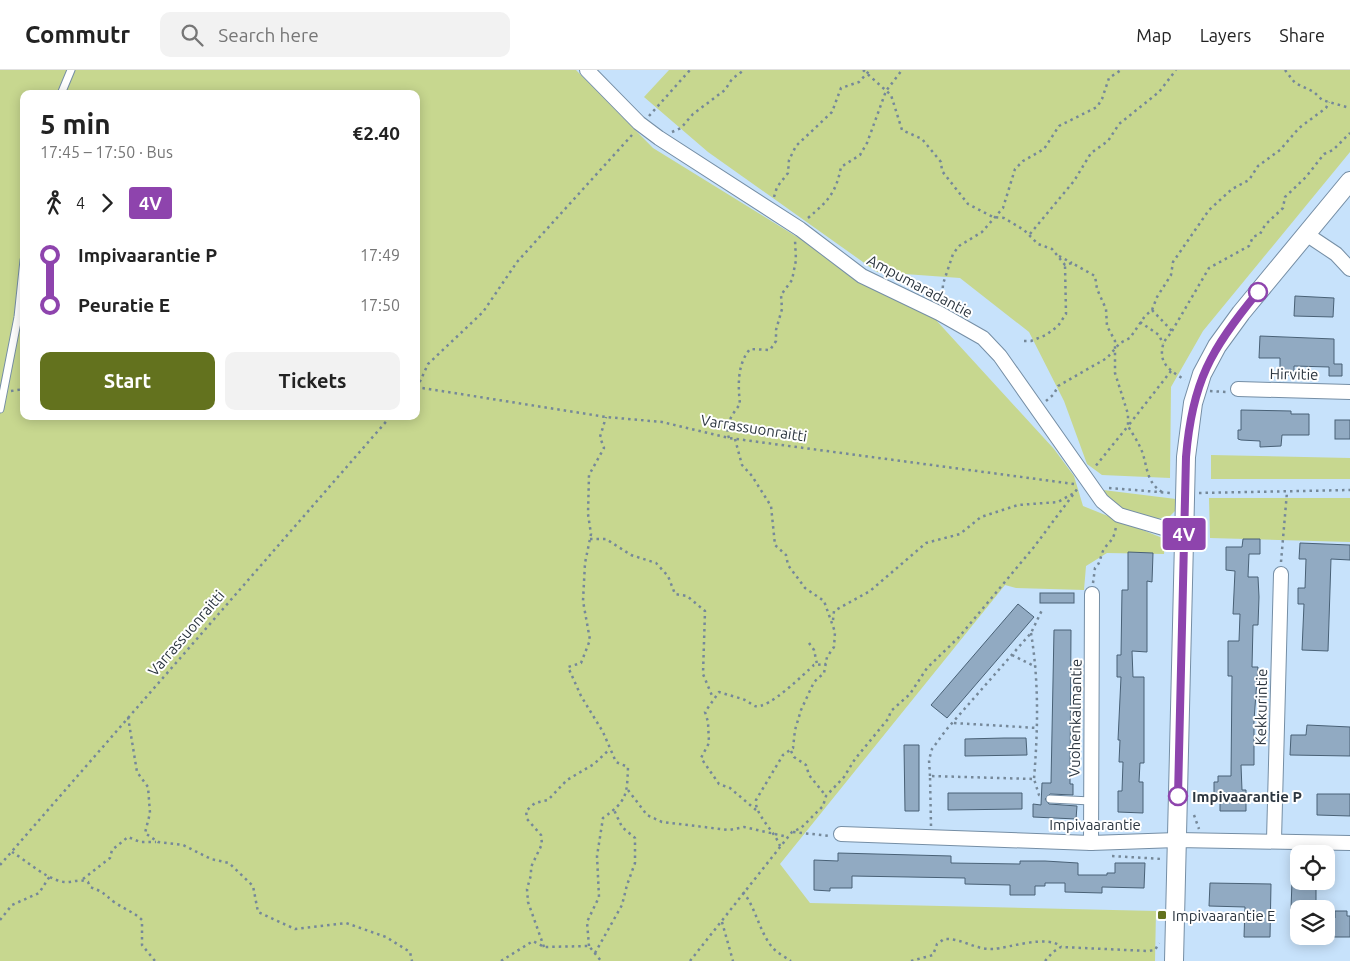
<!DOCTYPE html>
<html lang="en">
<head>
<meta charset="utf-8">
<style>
	body { margin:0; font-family:Ubuntu,sans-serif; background:#f2f2f2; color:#222; height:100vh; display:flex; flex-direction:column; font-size:19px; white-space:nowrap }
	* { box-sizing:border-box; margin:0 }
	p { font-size:16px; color:#767676 }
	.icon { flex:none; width:28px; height:28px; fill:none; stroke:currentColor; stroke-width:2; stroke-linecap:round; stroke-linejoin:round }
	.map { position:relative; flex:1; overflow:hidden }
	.panel { position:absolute; left:20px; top:20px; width:400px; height:330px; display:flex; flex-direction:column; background:#fff; border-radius:10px; box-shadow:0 2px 12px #0003 }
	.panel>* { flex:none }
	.badge { padding:0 10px; border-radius:4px; font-size:18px; line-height:32px }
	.buttons { position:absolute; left:1290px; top:775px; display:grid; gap:10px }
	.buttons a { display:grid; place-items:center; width:45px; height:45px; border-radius:10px; background:#fff; box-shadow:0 2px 12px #0003; font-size:25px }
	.map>.badge { position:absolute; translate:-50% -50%; box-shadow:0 0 0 2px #fff }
	.legs { display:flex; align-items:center; gap:8px; height:55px; padding:0 20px; font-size:16px }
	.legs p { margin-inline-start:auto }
	.summary { display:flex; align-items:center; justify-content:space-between; height:85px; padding:0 20px }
	h1 { font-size:28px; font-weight:700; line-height:38px }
	.action { display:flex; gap:10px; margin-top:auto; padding:10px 20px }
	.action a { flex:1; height:58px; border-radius:10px; background:#63721e; color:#fff; font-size:20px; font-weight:700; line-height:58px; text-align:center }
	.action a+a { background:#f2f2f2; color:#222 }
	ul { padding:0 20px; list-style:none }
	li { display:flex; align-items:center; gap:18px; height:50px; font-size:19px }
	li i { display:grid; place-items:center; width:8px; height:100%; margin:0 6px; background:currentColor }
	li i::after { content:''; width:12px; height:12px; margin:-6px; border:4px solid; border-radius:50%; background:#fff }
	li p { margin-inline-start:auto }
	li:first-child i { background:linear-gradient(#0000 50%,currentColor 0) }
	li:last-child i { background:linear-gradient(currentColor 50%,#0000 0) }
	header { display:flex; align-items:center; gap:30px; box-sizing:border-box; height:70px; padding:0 25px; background:#fff; border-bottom:1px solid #e0e0e0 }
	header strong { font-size:24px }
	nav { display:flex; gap:28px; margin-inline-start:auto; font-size:18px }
	.search { width:350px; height:45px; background:#f2f2f2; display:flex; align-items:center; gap:12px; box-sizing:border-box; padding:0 18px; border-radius:10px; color:#767676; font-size:19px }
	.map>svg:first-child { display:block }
	.green { fill:#c7d78f; fill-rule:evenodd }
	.building { fill:#91aac2; stroke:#496176 }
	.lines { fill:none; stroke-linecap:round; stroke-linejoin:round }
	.service-casing { stroke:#758ea5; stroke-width:9 }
	.minor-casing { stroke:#758ea5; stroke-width:16 }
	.tertiary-casing { stroke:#758ea5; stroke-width:20 }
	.path { stroke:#758899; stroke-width:2.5; stroke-dasharray:2.5 4; stroke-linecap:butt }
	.service { stroke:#fff; stroke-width:7 }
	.minor { stroke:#fff; stroke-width:14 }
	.tertiary { stroke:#fff; stroke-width:18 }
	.line-1-casing { stroke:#fff; stroke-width:11 }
	.line-1 { stroke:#8e44ad; stroke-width:8 }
	.stop-1-dot { fill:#fff; stroke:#8e44ad; stroke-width:2.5 }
	.poi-dot { fill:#63721e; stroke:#fff; stroke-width:2 }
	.labels { text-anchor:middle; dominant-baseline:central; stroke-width:4; stroke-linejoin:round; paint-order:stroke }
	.street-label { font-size:15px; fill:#2c3640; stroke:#fff }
	.stop-label { font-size:15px; font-weight:bold; fill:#2c3640; stroke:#fff; text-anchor:start }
	.poi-label { font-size:15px; fill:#2c3640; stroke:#fff; text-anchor:start }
</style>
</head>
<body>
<header>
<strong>Commutr</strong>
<div class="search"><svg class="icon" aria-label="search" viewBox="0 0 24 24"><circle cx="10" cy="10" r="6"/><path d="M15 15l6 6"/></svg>Search here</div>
<nav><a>Map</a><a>Layers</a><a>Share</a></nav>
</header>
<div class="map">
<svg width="1350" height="891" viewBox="0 0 1350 891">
	<rect width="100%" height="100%" fill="#c7e2fb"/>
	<g class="green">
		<path d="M 0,0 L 576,0 L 653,78 L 802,170 L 856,211 L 935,249 L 1054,379 L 1074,406 L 1083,436 L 1165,469 L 1164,484 L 1107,483 L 1086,496 L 1084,520 L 1016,518 L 1005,515 L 780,794 L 810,833 L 1156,841 L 1155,891 L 0,891 ZM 24,24 L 416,24 L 416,346 L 24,346 Z"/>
		<path d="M 669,0 L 1350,0 L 1350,82 L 1203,261 L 1171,317 L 1170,408 L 1102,405 L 1087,394 L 1064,331 L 1029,262 L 960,208 L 877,202 L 708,82 L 644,27 Z"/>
		<path d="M 1211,385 L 1350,388 L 1350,409 L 1211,409 Z"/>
		<path d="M 1103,420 L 1176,429 L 1175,441 L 1170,446 L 1157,449 L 1119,440 Z"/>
		<path d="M 1209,428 L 1350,428 L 1350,472 L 1210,468 Z"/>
	</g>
	<g class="building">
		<path d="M 1295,226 L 1334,228 L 1333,247 L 1294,246 Z"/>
		<path d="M 1260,266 L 1334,269 L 1334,294 L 1342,294 L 1342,306 L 1329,306 L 1329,297 L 1294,296 L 1294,305 L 1280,305 L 1280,288 L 1259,288 Z"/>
		<path d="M 1241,340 L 1291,341 L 1291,344 L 1309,344 L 1309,365 L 1282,365 L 1281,376 L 1260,377 L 1260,371 L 1241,370 L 1238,369 L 1238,360 L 1241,360 Z"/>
		<rect x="1335" y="350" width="15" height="19"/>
		<path d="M 1243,469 L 1260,469 L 1260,484 L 1249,484 L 1248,507 L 1258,507 L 1259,527 L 1258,555 L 1253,555 L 1252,597 L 1258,597 L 1254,650 L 1254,695 L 1241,695 L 1242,720 L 1246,720 L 1246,741 L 1220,741 L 1220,726 L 1214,726 L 1214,712 L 1218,712 L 1218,706 L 1231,706 L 1232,606 L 1228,606 L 1228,571 L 1239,571 L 1240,544 L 1233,544 L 1235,501 L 1226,500 L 1226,477 L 1242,477 Z"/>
		<path d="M 1300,473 L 1350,475 L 1350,490 L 1331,489 L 1328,581 L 1302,580 L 1304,534 L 1298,534 L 1298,518 L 1305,518 L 1306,489 L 1299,489 Z"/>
		<path d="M 1128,482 L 1153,483 L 1152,512 L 1147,511 L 1147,582 L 1132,581 L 1133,607 L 1144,607 L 1144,693 L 1140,693 L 1139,712 L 1143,712 L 1143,743 L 1118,742 L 1118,721 L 1122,721 L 1123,692 L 1119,692 L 1120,670 L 1118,670 L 1121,607 L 1117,607 L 1117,585 L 1121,585 L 1122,520 L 1128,520 Z"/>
		<rect x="1040" y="523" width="34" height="10"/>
		<path d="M 1018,534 L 1034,547 L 947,648 L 931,635 Z"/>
		<path d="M 1054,560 L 1071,560 L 1070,714 L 1073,714 L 1073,725 L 1050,724 L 1045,729 L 1049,734 L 1077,736 L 1076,749 L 1033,747 L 1033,734 L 1041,735 L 1042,713 L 1051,713 Z"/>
		<path d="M 1307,655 L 1350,657 L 1350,686 L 1290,685 L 1291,665 L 1306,665 Z"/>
		<path d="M 1004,668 L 1026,668 L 1027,685 L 965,686 L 965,669 Z"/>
		<path d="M 904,675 L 919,675 L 919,741 L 905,741 Z"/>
		<path d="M 948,723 L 1022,723 L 1022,739 L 948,740 Z"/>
		<path d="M 1317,724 L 1350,724 L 1350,746 L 1317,745 Z"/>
		<path d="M 838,783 L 951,786 L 951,793 L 1020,794 L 1020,791 L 1045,791 L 1078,793 L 1078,805 L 1107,805 L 1107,803 L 1115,803 L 1115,793 L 1145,793 L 1144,818 L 1102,817 L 1102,823 L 1065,822 L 1065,813 L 1045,813 L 1045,816 L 1035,816 L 1035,825 L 1010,825 L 1010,815 L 965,814 L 965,808 L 852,806 L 852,818 L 830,818 L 830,821 L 814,820 L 814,790 L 838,791 Z"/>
		<path d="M 1292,811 L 1316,811 L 1316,839 L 1291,839 Z"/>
		<path d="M 1210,813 L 1271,814 L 1270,867 L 1244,867 L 1245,837 L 1209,836 Z"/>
		<path d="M 1335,841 L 1347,841 L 1347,846 L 1350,846 L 1350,867 L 1334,867 L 1334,863 L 1329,863 L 1329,848 L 1335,848 Z"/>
	</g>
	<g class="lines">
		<g class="service-casing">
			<g id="service">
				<path d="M 61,24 L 71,0"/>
				<path d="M 0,339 L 18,247 L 24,190"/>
				<path d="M 1050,729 L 1091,731"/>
			</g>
		</g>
		<g class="minor-casing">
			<g id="minor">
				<path d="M 587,0 L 639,53 L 659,68 L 800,159 L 862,206 L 939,243 L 983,268 L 1000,286 L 1102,431 L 1119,445 L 1184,464"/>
				<path d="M 1306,164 L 1336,184 L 1350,199"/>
				<path d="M 1238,319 L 1350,322"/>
				<path d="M 841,764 L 1091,773 L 1177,770 L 1350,773"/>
				<path d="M 1274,770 L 1281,504"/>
				<path d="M 1091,773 L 1092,524"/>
			</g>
		</g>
		<g class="tertiary-casing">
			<path id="tertiary" d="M 1174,891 L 1186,387 L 1193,333 L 1202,304 L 1217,276 L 1241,243 L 1350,111"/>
		</g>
		<g class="path">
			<path d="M 863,0 L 891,25 L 902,60 L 922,69 L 941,92 L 942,101 L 968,134 L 993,147 L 1004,148 L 1024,160 L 1038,174 L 1052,179 L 1065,195 L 1072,193 L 1095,206 L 1097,219 L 1106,239 L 1107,256 L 1115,271 L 1115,303 L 1128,344 L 1128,356 L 1094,398"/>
			<path d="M 1285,0 L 1295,13 L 1314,22 L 1322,30 L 1350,38"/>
			<path d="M 649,46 L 690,0"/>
			<path d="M 672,62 L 681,58 L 693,44 L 725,20 L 732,9 L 744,0"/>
			<path d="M 774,127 L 777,117 L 788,103 L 789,90 L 796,76 L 832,42 L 841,18 L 859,12 L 870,0"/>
			<path d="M 808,148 C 828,131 836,123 841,97 L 860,85 L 867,73 L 886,21 L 902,0"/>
			<path d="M 1030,164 L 1074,111 L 1091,83 L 1108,71 L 1119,54 L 1159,22 L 1176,0"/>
			<path d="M 1059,186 L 1072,193"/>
			<path d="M 942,231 L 943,214 L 953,184 L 959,176 L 982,162 L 1003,138 L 1015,99 L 1023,91 L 1044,79 L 1059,56 L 1097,37 L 1102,29 L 1109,8 L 1121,0"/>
			<path d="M 1152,240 L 1172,261 C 1170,265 1164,270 1163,275 C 1158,294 1171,301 1185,310"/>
			<path d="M 1140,252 L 1159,265 L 1163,274"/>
			<path d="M 1172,261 L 1209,198 L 1249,176 L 1253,167 L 1260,164 L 1265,155 L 1283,138 L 1285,127 L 1306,107 L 1324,84 L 1333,80 L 1350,63"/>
			<path d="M 1024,271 L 1031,271 L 1046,265 L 1058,256 L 1066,244 L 1065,195"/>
			<path d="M 416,317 L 606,347 L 662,352 L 729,368 L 1074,414"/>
			<path d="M 417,318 L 428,294 L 483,242 L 517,192 L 632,65"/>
			<path d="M 11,321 L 24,319"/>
			<path d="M 1210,321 L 1227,322"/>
			<path d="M 1046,331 L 1054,324 L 1058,316 L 1107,288 L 1120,273 L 1130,268 L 1145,246 L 1152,240 L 1157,227 L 1171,205 L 1173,192 L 1209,140 L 1232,119 L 1249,110 L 1258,96 L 1280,80 L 1299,58 L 1326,38 L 1329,32"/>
			<path d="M 729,368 C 724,354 733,344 740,334 C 738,316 737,294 750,279 L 770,280 L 776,271 L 776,260 L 782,239 L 781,225 L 792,210 L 796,190 L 795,170"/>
			<path d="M 735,369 L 742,395 L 752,406 L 771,436 L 775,475 L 786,485 L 788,495 L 805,518 L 824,531 L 835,562 L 834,577 L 827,587 L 824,603 L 814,612 L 801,640 L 795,660 L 793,678 L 783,685 L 756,730 C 754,744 774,760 780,776"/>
			<path d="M 1109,418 L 1171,423"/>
			<path d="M 1162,422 C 1144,411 1148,392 1140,377 C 1137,370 1132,363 1128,356 L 1171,301"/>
			<path d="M 1199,423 L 1350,420"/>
			<path d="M 590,469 L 606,469 L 631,485 L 656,493 L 668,506 L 675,524 L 687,526 L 705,541 L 703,604 L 713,628"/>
			<path d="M 1281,492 L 1287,422"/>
			<path d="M 1093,513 L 1095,498 C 1101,493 1100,486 1104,479 C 1111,469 1113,472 1116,457"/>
			<path d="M 833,550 L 834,541 L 870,521 L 926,473 L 960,464 L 981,447 L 1018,435 L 1058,432 L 1074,423"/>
			<path d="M 1031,563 C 1039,612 1038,659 1034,709"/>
			<path d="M 809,573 L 814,580 L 817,594"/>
			<path d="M 1012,585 L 1036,597"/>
			<path d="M 128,647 L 137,702 L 148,717 L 150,743 L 145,763 L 158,772 L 183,775 L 211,789 L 229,793 L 253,816 L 258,842 L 295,859 L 346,853 L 386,867 L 410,882 L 412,891"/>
			<path d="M 954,653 L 1038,658"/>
			<path d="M 791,681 L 794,687 L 806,695 L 809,705 L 826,726"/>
			<path d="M 930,706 L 929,690 L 932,679 L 946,660 L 1031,563 L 1042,540"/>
			<path d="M 628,720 L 647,745 L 662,752 L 729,760 L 744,757 L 788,767"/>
			<path d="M 756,740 L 730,718 L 719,714 L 701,688 L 709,673 L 708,652 L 705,642 L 719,622 C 728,625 737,627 745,630 C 749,632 752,635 755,636 C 768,640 805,603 814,595 L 826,594"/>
			<path d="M 1194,745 L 1199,759"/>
			<path d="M 931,756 L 930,706 L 1034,709 L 1039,725 L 1041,726"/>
			<path d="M 793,762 L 830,766"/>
			<path d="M 12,782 C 27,791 46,809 64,812 C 73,813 79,808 88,812 L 90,817 C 104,822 104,824 114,832 C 124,839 134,842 142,850 L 142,875 L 155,891"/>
			<path d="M 1112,786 L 1162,789"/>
			<path d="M 0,795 L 391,346"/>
			<path d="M 83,809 L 110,788 L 112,780 L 128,767 L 140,772 L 156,772"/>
			<path d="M 743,822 C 756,838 759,861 772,877 C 777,883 785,887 791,891"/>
			<path d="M 0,850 L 12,835 L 39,823 L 50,806"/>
			<path d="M 722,852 L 733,891"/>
			<path d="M 589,876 L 587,852 L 599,827 L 597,786 L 603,748 C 627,731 627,725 628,697 L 616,692 L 603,662 L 581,626 L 568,597 L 581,593 L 590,570 L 583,531 L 585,493 L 591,464 L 588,444 L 589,405 L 604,378 L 600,367 L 606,347"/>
			<path d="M 544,877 L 528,832 L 527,819 L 531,805 L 531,797 L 542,774 L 541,765 L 527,749 L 526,741 L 535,733 L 548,730 L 567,710 L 594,694 L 610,679"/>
			<path d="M 595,883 L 622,835 L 627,815 L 635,793 L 635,768 L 622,757 L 614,740"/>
			<path d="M 501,891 L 533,871 L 544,877 L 589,876 L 601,891"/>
			<path d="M 690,891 L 788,767 L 792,762 L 801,758 L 823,736 L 826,726 L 844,707 L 855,689 L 888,649 L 891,641 L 910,624 L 927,598 L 959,567 L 1034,477 L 1078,418"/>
			<path d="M 911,891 L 933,885 L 937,874 L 944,869 C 962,868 975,880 993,879 C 1008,878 1049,864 1061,877"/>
			<path d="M 1045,891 L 1053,882 L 1061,877 L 1148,881 L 1155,880 L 1159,873"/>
		</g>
		<use href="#service" class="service"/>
		<use href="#minor" class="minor"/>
		<use href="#tertiary" class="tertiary"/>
	</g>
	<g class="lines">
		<g class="line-1-casing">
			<path id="line-1" d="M 1178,726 L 1186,387 C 1192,312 1211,279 1258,222"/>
		</g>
		<use href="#line-1" class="line-1"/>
	</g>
	<g class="stop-1-dot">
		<circle cx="1258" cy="222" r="9"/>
		<circle cx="1178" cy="726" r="9"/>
	</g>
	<rect class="poi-dot" x="1157" y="840" width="10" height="10" rx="2.5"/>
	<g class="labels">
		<g class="street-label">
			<text transform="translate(920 216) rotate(28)">Ampumaradantie</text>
			<text transform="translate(1294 304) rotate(1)">Hirvitie</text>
			<text transform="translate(754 358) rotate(9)">Varrassuonraitti</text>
			<text transform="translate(186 563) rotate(-49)">Varrassuonraitti</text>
			<text transform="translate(1261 637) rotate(-89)">Kekkurintie</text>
			<text transform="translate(1075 648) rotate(-89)">Vuohenkalmantie</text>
			<text x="1095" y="754">Impivaarantie</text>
		</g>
		<g class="stop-label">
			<text x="1192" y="726">Impivaarantie P</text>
		</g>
		<g class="poi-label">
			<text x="1172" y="845">Impivaarantie E</text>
		</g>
	</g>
</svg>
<div class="buttons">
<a><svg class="icon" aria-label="locate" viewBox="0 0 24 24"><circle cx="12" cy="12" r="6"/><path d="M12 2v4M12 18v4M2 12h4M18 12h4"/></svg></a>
<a><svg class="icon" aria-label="layers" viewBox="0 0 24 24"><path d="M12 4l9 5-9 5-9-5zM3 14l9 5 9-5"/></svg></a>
</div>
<b class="badge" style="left:1184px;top:464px;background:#8e44ad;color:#fff">4V</b>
<section class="panel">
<div class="summary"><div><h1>5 min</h1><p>17:45 – 17:50 · Bus</p></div><b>€2.40</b></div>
<div class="legs"><svg class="icon" aria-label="walk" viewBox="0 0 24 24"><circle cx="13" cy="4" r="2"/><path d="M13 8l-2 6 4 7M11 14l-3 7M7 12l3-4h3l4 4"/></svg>4<svg class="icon" aria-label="forward" viewBox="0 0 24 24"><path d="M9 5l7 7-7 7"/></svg><b class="badge" style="background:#8e44ad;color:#fff">4V</b></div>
<ul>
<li><i style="color:#8e44ad"></i><b>Impivaarantie P</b><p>17:49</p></li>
<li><i style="color:#8e44ad"></i><b>Peuratie E</b><p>17:50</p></li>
</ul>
<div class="action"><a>Start</a><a>Tickets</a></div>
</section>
</div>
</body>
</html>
